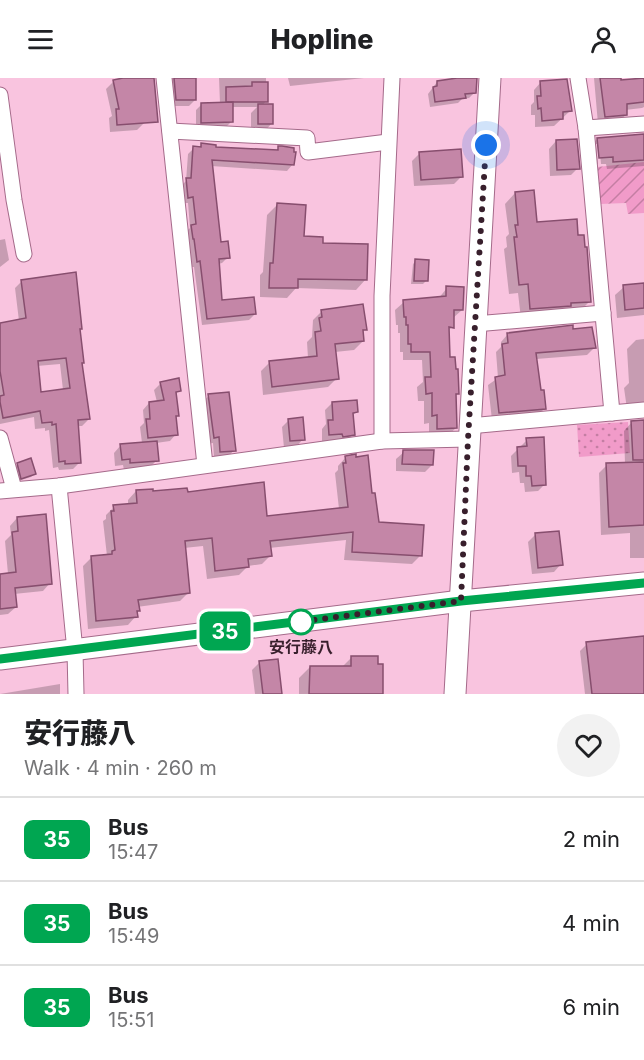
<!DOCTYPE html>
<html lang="en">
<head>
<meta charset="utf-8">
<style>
	body { margin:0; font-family:Inter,"Noto Sans JP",sans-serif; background:#f2f2f2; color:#202124; height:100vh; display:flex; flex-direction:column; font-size:22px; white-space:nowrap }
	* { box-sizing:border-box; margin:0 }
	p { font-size:20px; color:#757577 }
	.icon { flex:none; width:33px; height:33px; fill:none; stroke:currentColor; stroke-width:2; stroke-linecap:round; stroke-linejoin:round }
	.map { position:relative; height:616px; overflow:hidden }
	.panel { display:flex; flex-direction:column; background:#fff; flex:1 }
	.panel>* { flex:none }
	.badge { padding:0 12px; border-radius:9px; font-size:21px; line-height:39px }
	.you { position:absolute; width:30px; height:30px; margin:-15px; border:4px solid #fff; border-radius:50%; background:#1a73e8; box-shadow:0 0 0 9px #1a73e833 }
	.map>.badge { position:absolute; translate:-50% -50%; box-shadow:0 0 0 3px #fff }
	.round { display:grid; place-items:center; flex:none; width:63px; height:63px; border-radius:32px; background:#f2f2f2 }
	.summary { display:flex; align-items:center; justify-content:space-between; height:102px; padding:0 24px }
	h1 { font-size:28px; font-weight:800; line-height:45px }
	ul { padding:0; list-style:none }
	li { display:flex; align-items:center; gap:18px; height:84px; padding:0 24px; border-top:2px solid #e0e0e0 }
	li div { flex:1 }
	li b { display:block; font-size:22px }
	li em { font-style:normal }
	li .badge { min-width:66px; font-weight:700; text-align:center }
	header { display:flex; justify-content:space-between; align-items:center; height:78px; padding:0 24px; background:#fff; font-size:27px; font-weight:800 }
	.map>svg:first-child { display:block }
	.park { fill:url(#park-dots) }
	.garden { fill:url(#garden-furrows) }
	.shadow { fill:#0003; fill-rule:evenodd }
	.building { fill:#c486a7; stroke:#874e6e; stroke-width:1.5; fill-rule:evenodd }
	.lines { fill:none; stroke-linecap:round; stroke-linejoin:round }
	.street-casing { stroke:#a56a8a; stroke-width:17 }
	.secondary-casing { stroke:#a56a8a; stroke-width:23 }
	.street { stroke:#fff; stroke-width:15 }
	.secondary { stroke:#fff; stroke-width:21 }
	.line-casing { stroke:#fff; stroke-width:14 }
	.line { stroke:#00a651; stroke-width:9 }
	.walk { stroke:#381f2c; stroke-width:6; stroke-dasharray:0 10.8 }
	.stop-dot { fill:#fff; stroke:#00a651; stroke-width:3 }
	.labels { text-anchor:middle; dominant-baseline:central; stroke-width:6; stroke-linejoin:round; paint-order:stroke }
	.stop-label { font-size:16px; font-weight:bold; fill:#381f2c; stroke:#f9c4df }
</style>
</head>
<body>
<header><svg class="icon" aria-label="menu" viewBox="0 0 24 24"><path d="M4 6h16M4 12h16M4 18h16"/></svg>Hopline<svg class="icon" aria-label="person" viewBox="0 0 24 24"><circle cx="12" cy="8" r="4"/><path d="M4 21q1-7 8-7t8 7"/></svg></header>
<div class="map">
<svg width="644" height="616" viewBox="0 0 644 616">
	<defs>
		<pattern id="park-dots" width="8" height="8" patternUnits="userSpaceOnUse" patternTransform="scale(1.5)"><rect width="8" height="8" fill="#f19bc9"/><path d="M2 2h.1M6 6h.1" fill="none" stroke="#c47ea3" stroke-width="1.8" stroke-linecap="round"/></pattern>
		<pattern id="garden-furrows" width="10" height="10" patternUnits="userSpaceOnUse" patternTransform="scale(1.5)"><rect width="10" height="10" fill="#f19bc9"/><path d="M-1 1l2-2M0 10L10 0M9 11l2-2" fill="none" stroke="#c47ea3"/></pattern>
	</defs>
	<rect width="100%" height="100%" fill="#f9c4df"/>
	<path class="park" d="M 628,344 L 630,375 L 579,379 L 577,347 Z"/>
	<path class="garden" d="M 644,84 L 644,135 L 628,136 L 626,125 L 600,126 L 597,89 Z"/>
	<g class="shadow">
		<path d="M 130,0 L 139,0 L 144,45 L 137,52 L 110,54 L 109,40 L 112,38 L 106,11 L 113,4 Z"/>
		<path d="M 165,0 L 195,0 L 195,22 L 189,28 L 171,28 Z"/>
		<path d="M 219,0 L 266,0 L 266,23 L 262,28 L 272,45 L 265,53 L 251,53 L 251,35 L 257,29 L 231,29 L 231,44 L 226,49 L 196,50 L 196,32 L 202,26 L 220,26 Z"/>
		<path d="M 288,0 L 364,0 L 290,8 Z"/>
		<path d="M 467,0 L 475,0 L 475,14 L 469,20 L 462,21 L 458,25 L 430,29 L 428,16 L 437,4 Z"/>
		<path d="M 594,0 L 620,0 L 620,4 L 644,2 L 644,29 L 642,30 L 625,32 L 626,37 L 618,44 L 598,46 Z"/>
		<path d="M 541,4 L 570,33 L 554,48 L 535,49 L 535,37 L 531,37 L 531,27 L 534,24 L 534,12 Z"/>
		<path d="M 644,58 L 644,91 L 644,88 L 607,91 L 606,86 L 601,86 L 599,66 L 596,66 L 598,86 L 592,86 L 590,69 L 597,61 Z"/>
		<path d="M 556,63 L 578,90 L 571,97 L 550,98 L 549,71 Z"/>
		<path d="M 202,67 L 214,70 L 275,74 L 279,70 L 293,86 L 287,93 L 211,88 L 220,166 L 228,179 L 222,185 L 218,186 L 221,224 L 255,236 L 249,242 L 202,247 L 194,189 L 191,189 L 186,154 L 190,150 L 188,125 L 182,125 L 181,108 L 186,103 L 188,76 L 194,70 L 198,70 Z"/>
		<path d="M 419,76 L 461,99 L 454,106 L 414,108 L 412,83 Z"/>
		<path d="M 515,115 L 536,146 L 577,159 L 584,170 L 590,223 L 580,233 L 521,241 L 518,215 L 509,216 L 504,171 L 507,169 L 506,159 L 509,156 L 505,126 Z"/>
		<path d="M 277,127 L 303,159 L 321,166 L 366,201 L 356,212 L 296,210 L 287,220 L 260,219 L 260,197 L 263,194 L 267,137 Z"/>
		<path d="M 5,161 L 9,182 L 0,189 L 0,162 Z"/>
		<path d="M 416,183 L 426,203 L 423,206 L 411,206 L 413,186 Z"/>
		<path d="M 22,203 L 79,252 L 81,286 L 89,341 L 82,348 L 77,348 L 80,384 L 73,391 L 59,392 L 58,389 L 53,390 L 49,352 L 45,353 L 45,350 L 35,351 L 34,339 L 0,346 L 0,246 L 19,243 L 15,210 ZM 60,286 L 63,312 L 40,315 L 37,288 Z"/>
		<path d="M 644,207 L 644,237 L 617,240 L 615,217 L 624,209 Z"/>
		<path d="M 447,210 L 462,232 L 453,240 L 452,249 L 447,254 L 448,280 L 458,315 L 455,318 L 456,350 L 447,358 L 429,359 L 429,345 L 424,346 L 424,323 L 418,323 L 417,309 L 423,304 L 422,282 L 403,282 L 403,274 L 400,274 L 400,255 L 398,255 L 398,247 L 396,247 L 395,232 L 404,224 L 438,221 Z"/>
		<path d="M 322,233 L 365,251 L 362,254 L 363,263 L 354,272 L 335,274 L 337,300 L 328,309 L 263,317 L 261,293 L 270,284 L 308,280 L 307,264 L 312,259 L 313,242 Z"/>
		<path d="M 572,252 L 595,269 L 587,277 L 536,281 L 544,331 L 537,338 L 492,342 L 488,307 L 498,300 L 496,274 L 501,269 L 501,264 L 508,256 Z"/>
		<path d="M 644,261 L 644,336 L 627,331 L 624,310 L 629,305 L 627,271 L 636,262 Z"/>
		<path d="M 161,305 L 179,312 L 175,317 L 176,356 L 170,363 L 156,365 L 157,382 L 150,389 L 124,392 L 123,387 L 115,388 L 114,375 L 121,367 L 142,365 L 140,349 L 144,345 L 143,332 L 149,325 L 157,324 L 154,312 Z"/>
		<path d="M 209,318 L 234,372 L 228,379 L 214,380 L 213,365 L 207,366 L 202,324 Z"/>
		<path d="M 332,325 L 356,334 L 352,338 L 353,356 L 346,364 L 322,364 L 322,351 L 326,346 L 325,332 Z"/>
		<path d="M 289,342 L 303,361 L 296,369 L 284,370 L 282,349 Z"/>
		<path d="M 644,343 L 644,480 L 630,480 L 630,455 L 601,457 L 599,395 L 607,387 L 625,386 L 624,353 L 632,344 Z"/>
		<path d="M 527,362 L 545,406 L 538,413 L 525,414 L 524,405 L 520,405 L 519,394 L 512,395 L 511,378 Z"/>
		<path d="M 404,374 L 432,387 L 425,394 L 396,393 L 396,381 Z"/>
		<path d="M 346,379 L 371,417 L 377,446 L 420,478 L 412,486 L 344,482 L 346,462 L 269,470 L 270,478 L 262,486 L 248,488 L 239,497 L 207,501 L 203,468 L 184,470 L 189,514 L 180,523 L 137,529 L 136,538 L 128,547 L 88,551 L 83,488 L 92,479 L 107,478 L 103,443 L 106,441 L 106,437 L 114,429 L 128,427 L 128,422 L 136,413 L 186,415 L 266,440 L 339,431 L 335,395 L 338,392 L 338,388 Z"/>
		<path d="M 18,386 L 34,396 L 31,399 L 18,403 L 14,389 Z"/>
		<path d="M 17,440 L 50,505 L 43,513 L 14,516 L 16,529 L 8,536 L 0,537 L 0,497 L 8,496 L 5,463 L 11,457 L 10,448 Z"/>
		<path d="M 535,457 L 561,486 L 554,494 L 532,496 L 528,464 Z"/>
		<path d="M 644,559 L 644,616 L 585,616 L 580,573 L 587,566 Z"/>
		<path d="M 351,580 L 382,616 L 299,616 L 299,600 L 310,589 L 342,589 Z"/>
		<path d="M 259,585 L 280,616 L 255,616 L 252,592 Z"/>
		<path d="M 60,606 L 60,616 L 0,616 Z"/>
	</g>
	<g class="building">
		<path d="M 123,0 L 154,0 L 158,44 L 117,47 L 116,31 L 119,31 L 113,2 Z"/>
		<path d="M 174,0 L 196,0 L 196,22 L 176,22 Z"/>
		<path d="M 457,0 L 477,0 L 476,15 L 465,16 L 466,20 L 435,24 L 433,9 L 437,8 L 437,3 Z"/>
		<path d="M 600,0 L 621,0 L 621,2 L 644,0 L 644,24 L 627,26 L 627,37 L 605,39 Z"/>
		<path d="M 567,1 L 572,33 L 563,34 L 563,41 L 542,43 L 541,30 L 538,31 L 537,18 L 541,18 L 540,3 Z"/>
		<path d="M 252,4 L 268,4 L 268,24 L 226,24 L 226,9 L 252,8 Z"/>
		<path d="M 233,24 L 233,44 L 201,45 L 201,25 Z"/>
		<rect x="258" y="26" width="15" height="20"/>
		<path d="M 644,56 L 644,82 L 613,84 L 613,79 L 599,80 L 597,60 Z"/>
		<path d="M 577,61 L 580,91 L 557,92 L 556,62 Z"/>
		<path d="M 201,65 L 216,67 L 216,69 L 278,72 L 278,68 L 282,68 L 294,70 L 294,74 L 296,74 L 294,87 L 212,82 L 221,164 L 228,163 L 230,180 L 219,181 L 222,222 L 254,219 L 256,236 L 207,241 L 200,183 L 197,184 L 194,161 L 193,161 L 191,147 L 196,146 L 193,119 L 188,120 L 186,100 L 191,100 L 193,68 L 201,69 Z"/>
		<path d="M 461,71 L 463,99 L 421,102 L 419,74 Z"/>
		<path d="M 534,112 L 537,144 L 577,141 L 578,157 L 584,157 L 585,169 L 587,169 L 591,224 L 571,225 L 571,228 L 530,231 L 528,206 L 519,207 L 514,159 L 517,159 L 515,147 L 518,147 L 515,114 Z"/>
		<path d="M 277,125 L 306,127 L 304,158 L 323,159 L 323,165 L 368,166 L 367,202 L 298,201 L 298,210 L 269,210 L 270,185 L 273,185 Z"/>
		<path d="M 415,181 L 429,182 L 428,203 L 414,203 Z"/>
		<path d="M 76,194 L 82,251 L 80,251 L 84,285 L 82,285 L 90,341 L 78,342 L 81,385 L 65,386 L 65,383 L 59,384 L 56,346 L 52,347 L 52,344 L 42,345 L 40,333 L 3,340 L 0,324 L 0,318 L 4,317 L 0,293 L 0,245 L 26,240 L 21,202 ZM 66,280 L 70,310 L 41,314 L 38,283 Z"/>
		<path d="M 644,205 L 644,230 L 625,232 L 623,207 Z"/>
		<path d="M 446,208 L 464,209 L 463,232 L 454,232 L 454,250 L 449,249 L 450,279 L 455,279 L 456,291 L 458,291 L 459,316 L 456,316 L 457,350 L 437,351 L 437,337 L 432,338 L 432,315 L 426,316 L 425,299 L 431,299 L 430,274 L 411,274 L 411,266 L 408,266 L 408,247 L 406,247 L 406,239 L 404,239 L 403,222 L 446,218 Z"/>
		<path d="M 363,226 L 367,252 L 363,252 L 364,263 L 335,266 L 339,301 L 272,309 L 269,283 L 317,278 L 315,254 L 321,253 L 319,240 L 322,239 L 321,232 Z"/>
		<path d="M 573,247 L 573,251 L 592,249 L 596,270 L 536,275 L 541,312 L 544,312 L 546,331 L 499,335 L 495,299 L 505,297 L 502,266 L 508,265 L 507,255 Z"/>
		<path d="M 179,300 L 181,313 L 176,314 L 179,338 L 176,338 L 178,357 L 148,360 L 146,341 L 150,341 L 149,324 L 164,322 L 160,304 Z"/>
		<path d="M 229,314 L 236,373 L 220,374 L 219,359 L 214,360 L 208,316 Z"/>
		<path d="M 357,322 L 358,334 L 353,335 L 355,357 L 343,359 L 342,356 L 329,357 L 328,342 L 333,342 L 332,324 Z"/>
		<path d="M 303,339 L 305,362 L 290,363 L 288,341 Z"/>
		<path d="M 644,342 L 644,382 L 633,382 L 631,343 Z"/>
		<path d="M 544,359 L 546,407 L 532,408 L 531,398 L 526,398 L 526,388 L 518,388 L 517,369 L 527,368 L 526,360 Z"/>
		<path d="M 157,363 L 159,383 L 130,385 L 130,381 L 122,382 L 120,366 Z"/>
		<path d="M 403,372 L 434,372 L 433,387 L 402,386 Z"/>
		<path d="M 356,376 L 356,379 L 368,377 L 372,415 L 375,415 L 379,444 L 424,447 L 422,478 L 352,474 L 353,454 L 270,463 L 272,478 L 248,481 L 249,489 L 215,493 L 212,460 L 185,463 L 190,515 L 138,522 L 140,533 L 137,533 L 138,539 L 96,543 L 91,478 L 112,476 L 112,473 L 115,472 L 111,433 L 114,433 L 113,427 L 137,425 L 136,412 L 153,411 L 153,413 L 187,410 L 188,414 L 264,404 L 267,438 L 348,429 L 343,385 L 346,385 L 345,378 Z"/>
		<path d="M 31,380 L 36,396 L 21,401 L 17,385 Z"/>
		<path d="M 644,384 L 644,447 L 609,449 L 606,385 Z"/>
		<path d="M 46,436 L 52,506 L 15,510 L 17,529 L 0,531 L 0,496 L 16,494 L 12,454 L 18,453 L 17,439 Z"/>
		<path d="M 559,453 L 563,487 L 538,490 L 535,455 Z"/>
		<path d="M 644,558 L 644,616 L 592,616 L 586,564 Z"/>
		<path d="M 351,578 L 378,578 L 378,586 L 383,586 L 383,616 L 309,616 L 310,588 L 351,588 Z"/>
		<path d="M 278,581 L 282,616 L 263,616 L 259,583 Z"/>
	</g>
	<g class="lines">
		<g class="street-casing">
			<g id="street">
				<path d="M 164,0 L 205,387"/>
				<path d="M 578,0 L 586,50 L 644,46"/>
				<path d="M 0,17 L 14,122 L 24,176"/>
				<path d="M 586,50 L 612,335"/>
				<path d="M 170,53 L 307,60 L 308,74 L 388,64"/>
				<path d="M 475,246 L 603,235"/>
				<path d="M 469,348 L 644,332"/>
				<path d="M 0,360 L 14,411"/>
				<path d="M 382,363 L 382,218 L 392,0"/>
				<path d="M 59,408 L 75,573 L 76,616"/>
				<path d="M 0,413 L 59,408 L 382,363 L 468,361"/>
			</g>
		</g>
		<g class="secondary-casing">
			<g id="secondary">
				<path d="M 0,581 L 461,523 L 644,505"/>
				<path d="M 455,616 L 490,0"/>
			</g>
		</g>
		<use href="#street" class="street"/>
		<use href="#secondary" class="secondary"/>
	</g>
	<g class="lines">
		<g class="line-casing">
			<path id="line" d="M 0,581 L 461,523 L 644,505"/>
		</g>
		<use href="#line" class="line"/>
		<path class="walk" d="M 301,544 L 297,544 L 461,523 L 468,361 L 486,67"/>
	</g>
	<circle class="stop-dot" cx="301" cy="544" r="12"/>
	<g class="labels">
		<g class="stop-label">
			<text x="301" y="569">安行藤八</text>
		</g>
	</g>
</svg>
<div class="you" style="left:486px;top:67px"></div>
<b class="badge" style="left:225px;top:553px;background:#00a651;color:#fff">35</b>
</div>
<section class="panel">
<div class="summary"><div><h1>安行藤八</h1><p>Walk · 4 min · 260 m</p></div><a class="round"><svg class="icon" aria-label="heart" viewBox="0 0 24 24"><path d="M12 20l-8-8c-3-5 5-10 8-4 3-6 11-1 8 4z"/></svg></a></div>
<ul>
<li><span class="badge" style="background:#00a651;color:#fff">35</span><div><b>Bus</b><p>15:47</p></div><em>2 min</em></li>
<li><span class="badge" style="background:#00a651;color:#fff">35</span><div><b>Bus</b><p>15:49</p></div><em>4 min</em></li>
<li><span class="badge" style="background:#00a651;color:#fff">35</span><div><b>Bus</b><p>15:51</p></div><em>6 min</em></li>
</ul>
</section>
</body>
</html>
